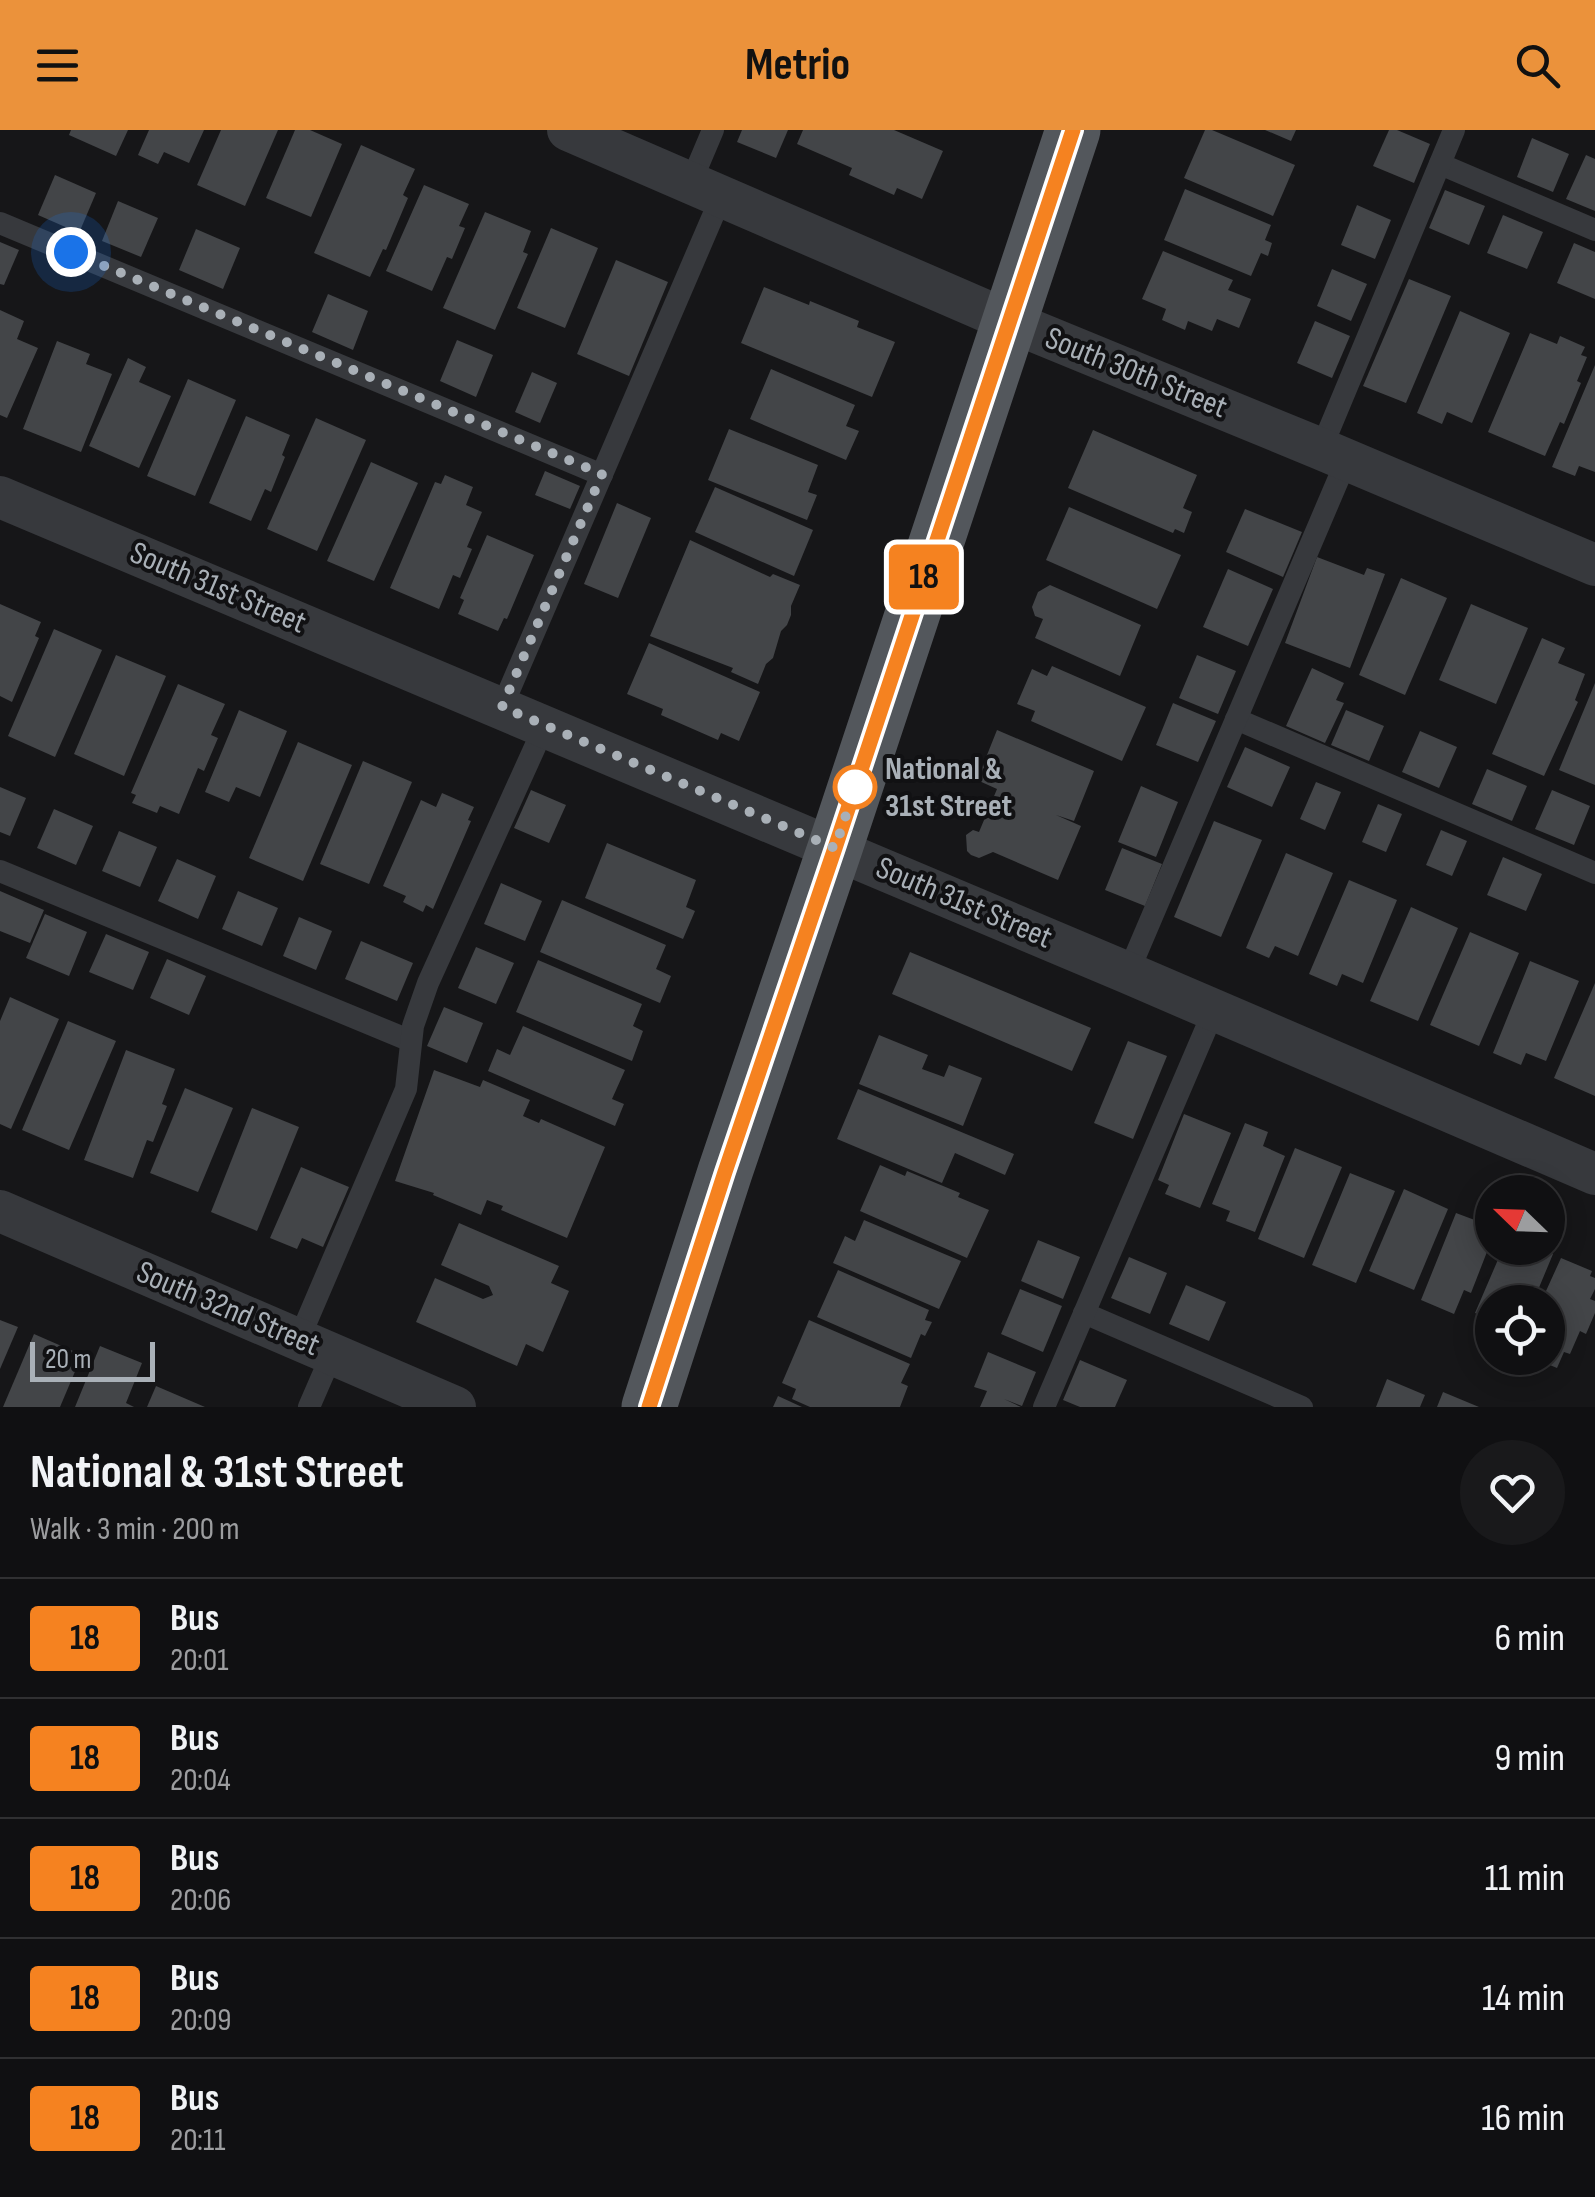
<!DOCTYPE html>
<html lang="en">
<head>
<meta charset="utf-8">
<style>
	body { margin:0; font-family:"Sofia Sans Condensed",sans-serif; background:#19191b; color:#f1f3f6; height:100vh; display:flex; flex-direction:column; font-size:38px; white-space:nowrap }
	* { box-sizing:border-box; margin:0 }
	p { font-size:32px; color:#9c9d9f }
	.icon { flex:none; width:55px; height:55px; fill:none; stroke:currentColor; stroke-width:2; stroke-linecap:round; stroke-linejoin:round }
	.map { position:relative; height:1277px; overflow:hidden }
	.sheet { display:flex; flex-direction:column; background:#101012; flex:1 }
	.sheet>* { flex:none }
	.badge { padding:0 20px; border-radius:8px; font-size:35px; line-height:65px }
	.needle { width:65px; rotate:293deg }
	.tools { position:absolute; left:1475px; top:1045px; display:grid; gap:20px }
	.tools a { display:grid; place-items:center; width:90px; height:90px; border-radius:50%; background:#101012; box-shadow:0 5px 25px #0003,0 0 0 2px #303032; font-size:50px }
	.scale { position:absolute; left:30px; bottom:25px; width:125px; box-sizing:border-box; padding-left:10px; border:5px solid #a9b0b7; border-top:0; font-size:28px; line-height:35px; white-space:nowrap; color:#a9b0b7; -webkit-text-stroke:8px #111113; paint-order:stroke }
	.you { position:absolute; width:50px; height:50px; margin:-25px; border:8px solid #fff; border-radius:50%; background:#1a73e8; box-shadow:0 0 0 15px #1a73e833 }
	.map>.badge { position:absolute; translate:-50% -50%; box-shadow:0 0 0 5px #fff }
	.round { display:grid; place-items:center; flex:none; width:105px; height:105px; border-radius:52px; background:#19191b }
	.head { display:flex; align-items:center; justify-content:space-between; height:170px; padding:0 30px }
	h1 { font-size:48px; font-weight:700; line-height:75px }
	ul { padding:0; list-style:none }
	li { display:flex; align-items:center; gap:30px; height:120px; padding:0 30px; border-top:2px solid #303032 }
	li div { flex:1 }
	li b { display:block; font-size:38px }
	li em { font-style:normal }
	li .badge { min-width:110px; font-weight:700; text-align:center }
	header { display:flex; justify-content:space-between; align-items:center; height:130px; padding:0 30px; background:#eb923b; color:#111; font-size:45px; font-weight:700 }
	.map>svg:first-child { display:block }
	.building { fill:#434548 }
	.lines { fill:none; stroke-linecap:round; stroke-linejoin:round }
	.service { stroke:#37393d; stroke-width:22 }
	.minor { stroke:#37393d; stroke-width:42 }
	.primary { stroke:#53575c; stroke-width:55 }
	.line-casing { stroke:#fff; stroke-width:22 }
	.line { stroke:#f58220; stroke-width:15 }
	.walk { stroke:#a9b0b7; stroke-width:10; stroke-dasharray:0 18 }
	.stop-dot { fill:#fff; stroke:#f58220; stroke-width:5 }
	.labels { text-anchor:middle; dominant-baseline:central; stroke-width:8; stroke-linejoin:round; paint-order:stroke }
	.street-label { font-size:32px; fill:#a9b0b7; stroke:#111113 }
	.stop-label { font-size:32px; font-weight:bold; fill:#a9b0b7; stroke:#111113; text-anchor:start }
</style>
</head>
<body>
<header><svg class="icon" aria-label="menu" viewBox="0 0 24 24"><path d="M4 6h16M4 12h16M4 18h16"/></svg>Metrio<svg class="icon" aria-label="search" viewBox="0 0 24 24"><circle cx="10" cy="10" r="6"/><path d="M15 15l6 6"/></svg></header>
<div class="map">
<svg width="1595" height="1277" viewBox="0 0 1595 1277">
	<rect width="100%" height="100%" fill="#161618"/>
	<g class="building">
		<path d="M 71,0 L 128,0 L 116,26 L 69,5 Z"/>
		<path d="M 149,0 L 204,0 L 189,33 L 164,22 L 158,34 L 138,25 Z"/>
		<path d="M 221,0 L 278,0 L 245,76 L 197,55 Z"/>
		<path d="M 295,0 L 310,0 L 342,14 L 311,87 L 266,68 Z"/>
		<path d="M 742,0 L 788,0 L 776,28 L 737,12 Z"/>
		<path d="M 803,0 L 894,0 L 943,21 L 922,69 L 897,58 L 894,65 L 849,45 L 852,38 L 797,14 Z"/>
		<path d="M 1205,0 L 1212,0 L 1295,35 L 1273,86 L 1184,48 Z"/>
		<path d="M 1265,0 L 1296,0 L 1291,11 Z"/>
		<path d="M 1389,0 L 1397,0 L 1430,14 L 1414,53 L 1373,36 Z"/>
		<path d="M 1532,8 L 1569,24 L 1553,62 L 1517,47 Z"/>
		<path d="M 361,15 L 415,39 L 403,65 L 408,68 L 386,120 L 383,119 L 370,147 L 314,123 Z"/>
		<path d="M 1586,25 L 1595,29 L 1595,81 L 1566,69 Z"/>
		<path d="M 55,45 L 96,63 L 79,103 L 38,85 Z"/>
		<path d="M 424,55 L 469,74 L 459,96 L 465,98 L 452,129 L 447,127 L 432,161 L 386,141 Z"/>
		<path d="M 1185,59 L 1271,95 L 1265,110 L 1272,113 L 1268,126 L 1261,123 L 1251,146 L 1164,110 Z"/>
		<path d="M 1445,60 L 1485,76 L 1469,115 L 1429,98 Z"/>
		<path d="M 118,71 L 158,88 L 141,127 L 102,111 Z"/>
		<path d="M 1357,75 L 1391,90 L 1375,129 L 1341,115 Z"/>
		<path d="M 485,82 L 531,101 L 523,122 L 528,124 L 495,200 L 443,178 Z"/>
		<path d="M 1503,85 L 1543,102 L 1527,139 L 1487,123 Z"/>
		<path d="M 551,98 L 598,118 L 565,198 L 517,178 Z"/>
		<path d="M 196,99 L 240,118 L 223,159 L 179,140 Z"/>
		<path d="M 0,112 L 19,120 L 4,155 L 0,154 Z"/>
		<path d="M 1574,113 L 1595,122 L 1595,169 L 1557,153 Z"/>
		<path d="M 1163,121 L 1233,150 L 1228,160 L 1251,169 L 1239,198 L 1217,189 L 1212,201 L 1188,191 L 1185,200 L 1162,190 L 1166,179 L 1142,169 Z"/>
		<path d="M 616,130 L 668,152 L 629,246 L 577,224 Z"/>
		<path d="M 1332,139 L 1367,154 L 1351,191 L 1317,176 Z"/>
		<path d="M 1409,149 L 1451,166 L 1406,273 L 1363,256 Z"/>
		<path d="M 764,157 L 809,175 L 810,171 L 859,191 L 857,197 L 895,212 L 872,267 L 741,213 Z"/>
		<path d="M 328,164 L 368,181 L 353,220 L 312,202 Z"/>
		<path d="M 0,180 L 24,191 L 17,209 L 38,218 L 7,288 L 0,285 Z"/>
		<path d="M 1460,181 L 1510,203 L 1472,293 L 1447,282 L 1442,294 L 1417,283 Z"/>
		<path d="M 1315,191 L 1350,206 L 1332,248 L 1297,233 Z"/>
		<path d="M 1530,203 L 1557,214 L 1560,206 L 1585,217 L 1581,225 L 1587,227 L 1577,251 L 1581,253 L 1564,294 L 1560,292 L 1545,326 L 1488,302 Z"/>
		<path d="M 457,210 L 493,225 L 476,267 L 440,251 Z"/>
		<path d="M 57,211 L 90,224 L 86,234 L 112,244 L 81,322 L 23,299 Z"/>
		<path d="M 128,228 L 146,237 L 139,252 L 171,266 L 139,338 L 89,316 Z"/>
		<path d="M 1595,235 L 1595,342 L 1579,336 L 1575,346 L 1552,337 Z"/>
		<path d="M 771,239 L 855,275 L 846,296 L 859,301 L 846,330 L 750,289 Z"/>
		<path d="M 532,242 L 557,253 L 540,293 L 515,282 Z"/>
		<path d="M 188,249 L 236,270 L 195,366 L 147,346 Z"/>
		<path d="M 246,286 L 290,305 L 282,325 L 285,327 L 271,362 L 265,359 L 251,391 L 209,373 Z"/>
		<path d="M 316,288 L 366,310 L 317,421 L 267,399 Z"/>
		<path d="M 729,299 L 818,335 L 808,362 L 817,365 L 807,390 L 708,350 Z"/>
		<path d="M 1093,300 L 1197,345 L 1183,378 L 1192,382 L 1184,403 L 1175,399 L 1173,403 L 1068,358 Z"/>
		<path d="M 371,332 L 418,353 L 374,451 L 327,431 Z"/>
		<path d="M 545,341 L 580,356 L 570,379 L 535,365 Z"/>
		<path d="M 445,345 L 473,357 L 466,375 L 482,382 L 467,417 L 472,419 L 460,448 L 453,445 L 439,479 L 390,458 L 435,352 L 441,354 Z"/>
		<path d="M 715,357 L 813,400 L 794,446 L 695,402 Z"/>
		<path d="M 617,373 L 651,388 L 618,468 L 584,454 Z"/>
		<path d="M 1069,377 L 1181,425 L 1157,479 L 1046,430 Z"/>
		<path d="M 1245,379 L 1302,402 L 1283,447 L 1226,422 Z"/>
		<path d="M 487,405 L 534,425 L 507,489 L 504,488 L 498,501 L 458,484 L 464,470 L 460,468 Z"/>
		<path d="M 690,410 L 770,447 L 773,444 L 800,455 L 791,476 L 791,485 L 787,495 L 781,501 L 773,528 L 766,534 L 758,554 L 731,542 L 733,538 L 650,506 Z"/>
		<path d="M 1317,427 L 1364,445 L 1367,438 L 1385,444 L 1350,538 L 1285,513 Z"/>
		<path d="M 1228,439 L 1273,459 L 1248,516 L 1203,497 Z"/>
		<path d="M 1401,448 L 1447,468 L 1405,565 L 1359,545 Z"/>
		<path d="M 1050,455 L 1141,495 L 1120,546 L 1035,508 L 1043,489 L 1035,486 L 1032,477 L 1038,462 Z"/>
		<path d="M 0,474 L 41,492 L 35,506 L 39,508 L 12,572 L 0,566 Z"/>
		<path d="M 1471,474 L 1528,498 L 1496,574 L 1439,550 Z"/>
		<path d="M 54,499 L 102,520 L 55,627 L 8,606 Z"/>
		<path d="M 1542,508 L 1565,518 L 1558,533 L 1585,544 L 1575,570 L 1578,572 L 1544,646 L 1492,624 Z"/>
		<path d="M 649,513 L 760,562 L 739,611 L 721,603 L 718,610 L 661,585 L 663,579 L 627,564 Z"/>
		<path d="M 116,525 L 166,546 L 124,646 L 74,624 Z"/>
		<path d="M 1197,525 L 1236,541 L 1218,584 L 1179,568 Z"/>
		<path d="M 1052,536 L 1146,577 L 1122,631 L 1031,591 L 1035,581 L 1017,574 L 1032,539 L 1047,546 Z"/>
		<path d="M 1312,538 L 1344,553 L 1336,570 L 1344,573 L 1325,613 L 1286,596 Z"/>
		<path d="M 1595,553 L 1595,655 L 1559,640 Z"/>
		<path d="M 178,554 L 225,574 L 211,605 L 218,608 L 204,641 L 198,638 L 179,684 L 160,676 L 157,683 L 132,673 L 136,665 L 131,663 Z"/>
		<path d="M 1173,573 L 1216,591 L 1198,632 L 1156,615 Z"/>
		<path d="M 239,580 L 287,601 L 260,667 L 236,657 L 229,672 L 205,662 Z"/>
		<path d="M 1346,580 L 1384,596 L 1369,631 L 1331,615 Z"/>
		<path d="M 997,600 L 1094,641 L 1074,691 L 1056,685 L 1081,696 L 1058,750 L 993,722 L 979,728 L 971,725 L 967,721 L 966,705 L 973,700 L 979,702 L 997,659 L 977,650 Z"/>
		<path d="M 1420,601 L 1457,617 L 1439,658 L 1402,642 Z"/>
		<path d="M 298,612 L 352,635 L 303,751 L 249,728 Z"/>
		<path d="M 1245,617 L 1290,637 L 1272,677 L 1227,657 Z"/>
		<path d="M 363,631 L 412,652 L 369,754 L 320,734 Z"/>
		<path d="M 1487,639 L 1527,656 L 1512,691 L 1472,674 Z"/>
		<path d="M 1316,652 L 1341,662 L 1325,700 L 1300,689 Z"/>
		<path d="M 1141,656 L 1178,672 L 1156,727 L 1118,712 Z"/>
		<path d="M 0,657 L 26,668 L 10,706 L 0,702 Z"/>
		<path d="M 531,660 L 566,675 L 549,713 L 514,698 Z"/>
		<path d="M 1552,660 L 1590,676 L 1574,715 L 1535,699 Z"/>
		<path d="M 442,663 L 474,677 L 468,690 L 471,691 L 433,779 L 426,775 L 423,782 L 403,772 L 406,766 L 383,756 L 421,670 L 436,677 Z"/>
		<path d="M 1378,674 L 1402,684 L 1386,722 L 1362,712 Z"/>
		<path d="M 54,679 L 93,696 L 76,735 L 37,718 Z"/>
		<path d="M 1214,691 L 1262,710 L 1221,807 L 1174,787 Z"/>
		<path d="M 1441,700 L 1467,711 L 1452,746 L 1426,735 Z"/>
		<path d="M 119,701 L 157,717 L 140,757 L 102,741 Z"/>
		<path d="M 607,713 L 696,750 L 686,777 L 695,781 L 683,809 L 585,768 Z"/>
		<path d="M 1122,718 L 1162,734 L 1145,776 L 1105,760 Z"/>
		<path d="M 1286,723 L 1333,743 L 1298,826 L 1275,816 L 1269,828 L 1246,818 Z"/>
		<path d="M 1503,727 L 1542,744 L 1526,781 L 1487,765 Z"/>
		<path d="M 177,729 L 216,746 L 198,789 L 158,771 Z"/>
		<path d="M 1349,750 L 1397,770 L 1363,853 L 1342,844 L 1337,856 L 1309,844 Z"/>
		<path d="M 501,753 L 542,771 L 525,811 L 484,794 Z"/>
		<path d="M 0,761 L 44,780 L 30,813 L 0,801 Z"/>
		<path d="M 238,761 L 278,778 L 262,816 L 222,799 Z"/>
		<path d="M 562,770 L 666,815 L 656,839 L 671,846 L 660,873 L 540,822 Z"/>
		<path d="M 1411,777 L 1458,798 L 1418,891 L 1370,871 Z"/>
		<path d="M 45,784 L 87,802 L 69,846 L 26,828 Z"/>
		<path d="M 299,787 L 332,801 L 316,840 L 283,826 Z"/>
		<path d="M 1470,802 L 1519,823 L 1479,916 L 1430,895 Z"/>
		<path d="M 106,804 L 149,822 L 133,860 L 89,842 Z"/>
		<path d="M 361,811 L 413,833 L 397,871 L 345,849 Z"/>
		<path d="M 476,817 L 514,833 L 496,874 L 458,858 Z"/>
		<path d="M 910,822 L 1091,898 L 1072,941 L 892,864 Z"/>
		<path d="M 167,829 L 206,846 L 189,885 L 150,868 Z"/>
		<path d="M 538,830 L 642,874 L 633,896 L 643,901 L 632,931 L 516,882 Z"/>
		<path d="M 1530,831 L 1579,851 L 1546,931 L 1526,923 L 1521,935 L 1493,923 Z"/>
		<path d="M 1595,853 L 1595,966 L 1554,948 Z"/>
		<path d="M 10,867 L 59,889 L 11,999 L 0,994 L 0,891 Z"/>
		<path d="M 444,877 L 483,893 L 467,933 L 427,916 Z"/>
		<path d="M 68,891 L 116,911 L 69,1020 L 22,1000 Z"/>
		<path d="M 523,896 L 625,940 L 612,969 L 624,974 L 615,996 L 488,941 L 497,919 L 510,925 Z"/>
		<path d="M 879,905 L 928,925 L 922,939 L 944,947 L 949,935 L 982,948 L 963,996 L 859,954 Z"/>
		<path d="M 1128,911 L 1167,926 L 1133,1009 L 1094,993 Z"/>
		<path d="M 126,920 L 175,939 L 162,974 L 167,976 L 153,1012 L 147,1010 L 133,1048 L 84,1030 Z"/>
		<path d="M 434,940 L 480,957 L 483,950 L 530,970 L 523,986 L 539,993 L 541,989 L 605,1017 L 567,1108 L 501,1080 L 503,1076 L 487,1070 L 481,1085 L 433,1065 L 434,1063 L 395,1051 Z"/>
		<path d="M 185,958 L 233,978 L 198,1062 L 150,1043 Z"/>
		<path d="M 858,959 L 1014,1024 L 1005,1045 L 955,1023 L 942,1053 L 837,1009 Z"/>
		<path d="M 252,978 L 299,997 L 257,1101 L 211,1082 Z"/>
		<path d="M 1184,984 L 1231,1003 L 1200,1078 L 1165,1064 L 1169,1055 L 1158,1050 Z"/>
		<path d="M 1245,993 L 1268,1002 L 1263,1016 L 1285,1026 L 1255,1102 L 1226,1091 L 1230,1081 L 1212,1074 Z"/>
		<path d="M 1295,1018 L 1342,1037 L 1304,1128 L 1258,1109 Z"/>
		<path d="M 880,1035 L 905,1046 L 907,1041 L 960,1063 L 958,1067 L 989,1080 L 967,1128 L 860,1081 Z"/>
		<path d="M 301,1037 L 349,1057 L 323,1117 L 302,1108 L 297,1119 L 270,1108 Z"/>
		<path d="M 1350,1043 L 1395,1061 L 1356,1153 L 1312,1135 Z"/>
		<path d="M 1404,1059 L 1448,1079 L 1414,1160 L 1369,1141 Z"/>
		<path d="M 1456,1083 L 1480,1092 L 1484,1083 L 1492,1087 L 1492,1109 L 1471,1163 L 1464,1160 L 1454,1184 L 1421,1170 Z"/>
		<path d="M 864,1090 L 961,1131 L 939,1179 L 833,1133 L 845,1106 L 855,1111 Z"/>
		<path d="M 459,1093 L 559,1136 L 551,1153 L 569,1161 L 543,1222 L 526,1214 L 517,1236 L 416,1192 L 435,1148 L 483,1169 L 493,1165 L 489,1156 L 441,1135 Z"/>
		<path d="M 1038,1110 L 1080,1127 L 1063,1169 L 1021,1151 Z"/>
		<path d="M 1503,1118 L 1539,1118 L 1553,1124 L 1533,1172 L 1492,1172 L 1492,1209 L 1476,1202 L 1483,1186 L 1475,1183 Z"/>
		<path d="M 1129,1127 L 1167,1143 L 1150,1184 L 1111,1168 Z"/>
		<path d="M 1561,1128 L 1592,1141 L 1590,1146 L 1595,1148 L 1595,1159 L 1590,1169 L 1595,1171 L 1595,1183 L 1586,1204 L 1580,1201 L 1570,1224 L 1564,1222 L 1557,1238 L 1533,1228 L 1548,1228 L 1548,1172 L 1541,1172 Z"/>
		<path d="M 838,1140 L 929,1180 L 925,1190 L 932,1192 L 925,1206 L 921,1204 L 911,1228 L 817,1187 Z"/>
		<path d="M 1186,1155 L 1226,1172 L 1209,1211 L 1169,1194 Z"/>
		<path d="M 1020,1159 L 1062,1176 L 1043,1222 L 1001,1204 Z"/>
		<path d="M 0,1190 L 18,1197 L 0,1239 Z"/>
		<path d="M 809,1190 L 910,1234 L 901,1253 L 908,1256 L 900,1277 L 810,1277 L 792,1269 L 796,1259 L 782,1253 Z"/>
		<path d="M 34,1204 L 82,1225 L 60,1277 L 3,1277 Z"/>
		<path d="M 100,1216 L 142,1233 L 126,1273 L 134,1277 L 75,1277 Z"/>
		<path d="M 988,1222 L 1036,1242 L 1022,1276 L 1004,1269 L 1021,1277 L 980,1277 L 987,1261 L 974,1257 Z"/>
		<path d="M 1080,1230 L 1127,1250 L 1115,1277 L 1080,1277 L 1063,1270 Z"/>
		<path d="M 1387,1249 L 1425,1265 L 1420,1277 L 1376,1277 Z"/>
		<path d="M 156,1256 L 205,1277 L 147,1277 Z"/>
		<path d="M 1443,1262 L 1479,1277 L 1437,1277 Z"/>
		<path d="M 778,1266 L 802,1277 L 773,1277 Z"/>
	</g>
	<g class="lines">
		<g class="service">
			<path d="M 1440,34 L 1595,100"/>
			<path d="M 691,52 L 713,0"/>
			<path d="M 0,93 L 602,345"/>
			<path d="M 1321,319 L 1454,0"/>
			<path d="M 502,577 L 722,65"/>
			<path d="M 1236,589 L 1595,743"/>
			<path d="M 0,741 L 411,911"/>
			<path d="M 1128,843 L 1347,329"/>
			<path d="M 1084,1183 L 1302,1277"/>
			<path d="M 299,1209 L 406,959 L 413,896 L 428,853 L 545,595"/>
			<path d="M 309,1277 L 332,1224"/>
			<path d="M 1044,1277 L 1214,880"/>
		</g>
		<g class="minor">
			<path d="M 568,0 L 1009,191 L 1321,319 L 1595,435"/>
			<path d="M 0,367 L 1128,843 L 1595,1044"/>
			<path d="M 0,1081 L 455,1277"/>
		</g>
		<path class="primary" d="M 649,1277 L 725,1042 L 835,718 L 1073,0"/>
	</g>
	<g class="lines">
		<g class="line-casing">
			<path id="line" d="M 649,1277 L 725,1042 L 835,718 L 1073,0"/>
		</g>
		<use href="#line" class="line"/>
		<path class="walk" d="M 71,122 L 602,344 L 502,577 L 835,718 L 860,643 L 855,657"/>
	</g>
	<circle class="stop-dot" cx="855" cy="657" r="20"/>
	<g class="labels">
		<g class="street-label">
			<text transform="translate(1136 243) rotate(22)">South 30th Street</text>
			<text transform="translate(218 458) rotate(23)">South 31st Street</text>
			<text transform="translate(964 773) rotate(23)">South 31st Street</text>
			<text transform="translate(228 1179) rotate(23)">South 32nd Street</text>
		</g>
		<g class="stop-label">
			<text x="885" y="639">National &amp;<tspan x="885" dy="37">31st Street</tspan></text>
		</g>
	</g>
</svg>
<div class="tools">
<a><svg class="needle" viewBox="-14 -14 28 28"><path d="M0-13l5 13h-10z" fill="#e53935"/><path d="M0 13l5-13h-10z" fill="#9c9d9f"/></svg></a>
<a><svg class="icon" aria-label="locate" viewBox="0 0 24 24"><circle cx="12" cy="12" r="6"/><path d="M12 2v4M12 18v4M2 12h4M18 12h4"/></svg></a>
</div>
<div class="scale">20 m</div>
<div class="you" style="left:71px;top:122px"></div>
<b class="badge" style="left:924px;top:447px;background:#f58220;color:#111">18</b>
</div>
<section class="sheet">
<div class="head"><div><h1>National &amp; 31st Street</h1><p>Walk · 3 min · 200 m</p></div><a class="round"><svg class="icon" aria-label="heart" viewBox="0 0 24 24"><path d="M12 20l-8-8c-3-5 5-10 8-4 3-6 11-1 8 4z"/></svg></a></div>
<ul>
<li><span class="badge" style="background:#f58220;color:#111">18</span><div><b>Bus</b><p>20:01</p></div><em>6 min</em></li>
<li><span class="badge" style="background:#f58220;color:#111">18</span><div><b>Bus</b><p>20:04</p></div><em>9 min</em></li>
<li><span class="badge" style="background:#f58220;color:#111">18</span><div><b>Bus</b><p>20:06</p></div><em>11 min</em></li>
<li><span class="badge" style="background:#f58220;color:#111">18</span><div><b>Bus</b><p>20:09</p></div><em>14 min</em></li>
<li><span class="badge" style="background:#f58220;color:#111">18</span><div><b>Bus</b><p>20:11</p></div><em>16 min</em></li>
</ul>
</section>
</body>
</html>
